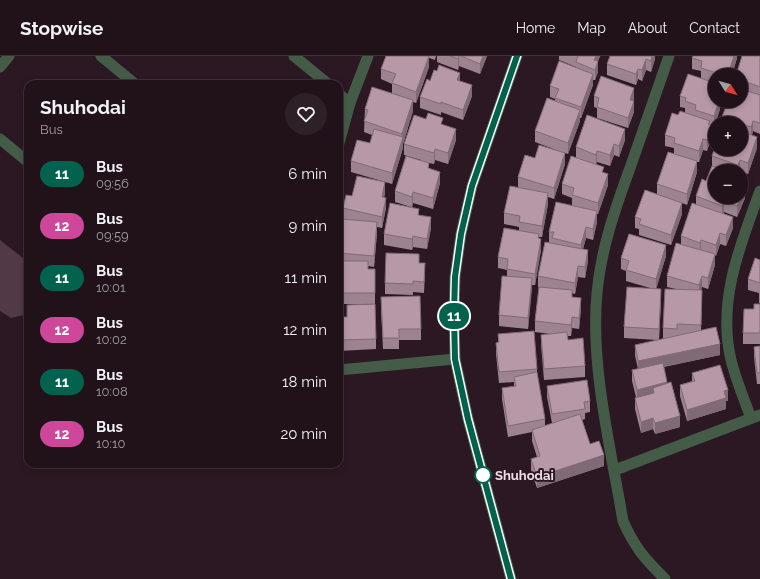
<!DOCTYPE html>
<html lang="en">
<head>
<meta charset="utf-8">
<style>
	body { margin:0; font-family:Raleway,sans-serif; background:#2d2027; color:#f1f3f6; height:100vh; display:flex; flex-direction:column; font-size:15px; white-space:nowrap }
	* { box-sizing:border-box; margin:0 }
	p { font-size:13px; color:#a29ea2 }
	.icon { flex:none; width:22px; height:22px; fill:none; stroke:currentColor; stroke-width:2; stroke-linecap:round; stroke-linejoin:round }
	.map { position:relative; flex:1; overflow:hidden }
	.side { position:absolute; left:24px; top:24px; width:319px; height:388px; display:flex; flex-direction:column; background:#21121a; border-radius:12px; box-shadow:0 2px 6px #0003,0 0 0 1px #3e3239 }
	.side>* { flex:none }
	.badge { padding:0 8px; border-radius:13px; font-size:14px; line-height:26px }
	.needle { width:26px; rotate:127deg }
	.buttons { position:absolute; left:708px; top:12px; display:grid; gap:8px }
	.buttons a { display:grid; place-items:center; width:40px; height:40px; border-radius:50%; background:#21121a; box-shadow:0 2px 6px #0003,0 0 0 1px #3e3239; font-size:20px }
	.map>.badge { position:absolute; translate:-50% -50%; box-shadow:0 0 0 2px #fff }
	.round { display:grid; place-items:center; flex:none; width:42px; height:42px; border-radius:21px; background:#2d2027 }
	.headline { display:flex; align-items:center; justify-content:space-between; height:68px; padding:0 16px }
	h1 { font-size:19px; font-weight:700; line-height:30px }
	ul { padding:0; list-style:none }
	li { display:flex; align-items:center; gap:12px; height:52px; padding:0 16px }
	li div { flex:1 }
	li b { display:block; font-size:15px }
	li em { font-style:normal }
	li .badge { min-width:44px; font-weight:700; text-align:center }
	header { display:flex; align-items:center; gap:24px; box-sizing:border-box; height:56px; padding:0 20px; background:#21121a; border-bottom:1px solid #3e3239 }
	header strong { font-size:19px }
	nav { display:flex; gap:22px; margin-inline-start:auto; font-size:14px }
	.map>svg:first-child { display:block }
	.green { fill:#513a46 }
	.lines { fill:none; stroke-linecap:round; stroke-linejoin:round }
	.minor { stroke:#445c47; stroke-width:11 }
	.tertiary { stroke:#445c47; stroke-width:11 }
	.wall { fill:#9d8390 }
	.shaded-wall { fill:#7f6a75 }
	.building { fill:#b698a7; stroke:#7f6a75 }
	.line-casing { stroke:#fff; stroke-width:9 }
	.line { stroke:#02624e; stroke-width:6 }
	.stop-dot { fill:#fff; stroke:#02624e; stroke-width:2 }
	.labels { text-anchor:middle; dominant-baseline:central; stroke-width:4; stroke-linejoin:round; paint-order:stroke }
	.stop-label { font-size:13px; font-weight:bold; fill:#eddfe6; stroke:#2c1823; text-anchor:start }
</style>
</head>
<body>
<header>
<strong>Stopwise</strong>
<nav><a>Home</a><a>Map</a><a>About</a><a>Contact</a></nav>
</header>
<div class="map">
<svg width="760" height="523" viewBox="0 0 760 523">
	<rect width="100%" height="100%" fill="#2c1823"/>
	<path class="green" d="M 0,184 L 28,206 L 28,258 L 11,262 L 0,255 Z"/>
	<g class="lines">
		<g class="minor">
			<path d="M 101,0 L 135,28"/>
			<path d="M 294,0 L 328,28"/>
			<path d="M 0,11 L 9,0"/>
			<path d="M 339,38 L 350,47"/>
			<path d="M 0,83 L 28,106"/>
			<path d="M 339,87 L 350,47 L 368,0"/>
			<path d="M 339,314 L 455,303"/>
			<path d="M 751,362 C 744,343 736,324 731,304 C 717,246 740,189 760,135"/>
			<path d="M 615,414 L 760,359"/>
			<path d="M 665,523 C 645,503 635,492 623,465 C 611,393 590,310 597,237 C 601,193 615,153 630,112 C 643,74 656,37 669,0"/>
		</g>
		<path class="tertiary" d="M 511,523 L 468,363 L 455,303 L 454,259 L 455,221 L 461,178 L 472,130 L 517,0"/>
	</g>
	<g class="wall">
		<path d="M 386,0 L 436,0 L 435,4 L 429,2 L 429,11 L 416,47 L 413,46 L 413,55 L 403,88 L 403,92 L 392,128 L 351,116 L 351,105 L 370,87 L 372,79 L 364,76 L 365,53 L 392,38 L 392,28 L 381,23 L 381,13 Z"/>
		<path d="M 437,0 L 487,0 L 480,18 L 459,10 L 458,14 L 437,6 Z"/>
		<path d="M 559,0 L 600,0 L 598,5 L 598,16 L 595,24 L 593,24 L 593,29 L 581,62 L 580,62 L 580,65 L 568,98 L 565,97 L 565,108 L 554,143 L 548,141 L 548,148 L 542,181 L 539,181 L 541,194 L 535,229 L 532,229 L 528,273 L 499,270 L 499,259 L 507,220 L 507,214 L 498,212 L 498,201 L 519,175 L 519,171 L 504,168 L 504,157 L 518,131 L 518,121 L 535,102 L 561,96 L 535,86 L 535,75 L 555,45 L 555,43 L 550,41 L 550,30 L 576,12 L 576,11 L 559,4 Z"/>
		<path d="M 655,0 L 655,3 L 651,16 L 646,14 L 642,25 L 638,23 L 636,29 L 607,19 L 607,8 Z"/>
		<path d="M 737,0 L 737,2 L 732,19 L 715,19 L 715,45 L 720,45 L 720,53 L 715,67 L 714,71 L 712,71 L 712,80 L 707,95 L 703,94 L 699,106 L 697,106 L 697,116 L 687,149 L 682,147 L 682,158 L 671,189 L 639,179 L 639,173 L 635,172 L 635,161 L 657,138 L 657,128 L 674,97 L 674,92 L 665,90 L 665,79 L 678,59 L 685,56 L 685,52 L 680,51 L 680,40 L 701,22 L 701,15 L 692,13 L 692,2 Z"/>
		<path d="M 760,0 L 760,78 L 753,75 L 752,79 L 757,92 L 748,118 L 741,116 L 741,115 L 725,115 L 745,142 L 737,161 L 724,156 L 724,158 L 733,172 L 726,190 L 720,188 L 716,200 L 715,199 L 715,209 L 708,233 L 702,231 L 701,234 L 702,245 L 701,274 L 720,299 L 664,311 L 667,328 L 680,371 L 655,378 L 653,373 L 641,377 L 635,353 L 635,342 L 636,341 L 632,325 L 632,314 L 638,313 L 635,300 L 635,289 L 657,284 L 624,282 L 624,271 L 650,232 L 626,225 L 626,215 L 621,213 L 621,202 L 666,200 L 656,232 L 661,244 L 659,283 L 663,283 L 663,272 L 676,233 L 667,231 L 667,220 L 681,188 L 681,180 L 696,148 L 696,140 L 706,125 L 712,110 L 712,100 L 741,93 L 741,67 L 722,67 L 722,61 L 741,45 L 741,19 Z"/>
		<path d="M 430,25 L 460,25 L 472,40 L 463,64 L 441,56 L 441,59 L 420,52 L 420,41 Z"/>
		<path d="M 594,40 L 634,43 L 633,45 L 634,56 L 628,72 L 597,62 L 597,52 L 594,51 Z"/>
		<path d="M 443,69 L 456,84 L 448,108 L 435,104 L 434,108 L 429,107 L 429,113 L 440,127 L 433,153 L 413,147 L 412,151 L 431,172 L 427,193 L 413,191 L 412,194 L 384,189 L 384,178 L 411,151 L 395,146 L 395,135 L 421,104 L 404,99 L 404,88 Z"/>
		<path d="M 625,84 L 619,101 L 614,99 L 610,110 L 597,106 L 596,108 L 604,117 L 608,129 L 598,158 L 597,158 L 597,166 L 593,184 L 586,182 L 583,193 L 588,205 L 585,222 L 578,221 L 575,238 L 572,237 L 572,241 L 581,253 L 579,273 L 572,272 L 571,280 L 568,280 L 568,284 L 585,310 L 585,321 L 544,324 L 541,289 L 541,279 L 550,278 L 535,276 L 535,265 L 539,231 L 538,231 L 538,220 L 552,188 L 552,187 L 549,187 L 549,176 L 572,150 L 572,142 L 562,138 L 562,128 L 576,101 L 576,91 Z"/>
		<path d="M 385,137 L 384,141 L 386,152 L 382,172 L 377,171 L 377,177 L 374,211 L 368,210 L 368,213 L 375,213 L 375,248 L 339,248 L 339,179 L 343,163 L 343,152 L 352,140 Z"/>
		<path d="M 760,204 L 760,247 L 759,247 L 759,237 L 748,234 L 748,223 Z"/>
		<path d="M 419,207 L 425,217 L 424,237 L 413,236 L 413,239 L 385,238 L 385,227 Z"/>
		<path d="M 760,248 L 760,288 L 743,288 L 743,277 L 754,253 Z"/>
		<path d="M 347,249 L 376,283 L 376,293 L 339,295 L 339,261 L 347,261 Z"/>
		<path d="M 381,252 L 421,273 L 421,284 L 399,284 L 399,293 L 383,293 Z"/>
		<path d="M 498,278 L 537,313 L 537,317 L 545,363 L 545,370 L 552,367 L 547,341 L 547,330 L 590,345 L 590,356 L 585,357 L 585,363 L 582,364 L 590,388 L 604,410 L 537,432 L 531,414 L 531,403 L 537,401 L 532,385 L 532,376 L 508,381 L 502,343 L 502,332 L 514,330 L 514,326 L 499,327 L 496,298 L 496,287 L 498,286 Z"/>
		<path d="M 760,290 L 760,328 L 757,328 L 754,301 L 754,291 Z"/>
		<path d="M 692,317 L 728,345 L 726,345 L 726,353 L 687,365 L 680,340 L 680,329 L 692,325 Z"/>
	</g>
	<g class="shaded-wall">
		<path d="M 429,0 L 429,11 L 416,47 L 416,36 Z"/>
		<path d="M 459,0 L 459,10 L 458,14 L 458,3 Z"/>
		<path d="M 483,0 L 487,0 L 480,18 L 480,8 Z"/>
		<path d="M 596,0 L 600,0 L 595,13 L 594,4 Z"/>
		<path d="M 652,0 L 655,0 L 655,3 L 651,16 L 651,5 Z"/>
		<path d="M 734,0 L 737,0 L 737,2 L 732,19 L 728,19 Z"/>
		<path d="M 646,3 L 646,14 L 642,25 L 642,14 Z"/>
		<path d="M 598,5 L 598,16 L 595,24 L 595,14 Z"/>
		<path d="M 638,13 L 638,23 L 636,29 L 636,18 Z"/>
		<path d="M 460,17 L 460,28 L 457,24 Z"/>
		<path d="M 593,18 L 593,29 L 581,62 L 581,51 Z"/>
		<path d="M 472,29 L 472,40 L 463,64 L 463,54 Z"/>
		<path d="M 634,32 L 634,43 L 630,55 L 630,44 Z"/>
		<path d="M 413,44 L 413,55 L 403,88 L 403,92 L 392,128 L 392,117 L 402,82 L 402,78 Z"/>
		<path d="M 634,45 L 634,56 L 628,72 L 628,62 Z"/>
		<path d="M 719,45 L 720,45 L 720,53 L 716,67 L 715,67 L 714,71 L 714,60 Z"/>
		<path d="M 580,54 L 580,65 L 568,98 L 568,87 Z"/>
		<path d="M 753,65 L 753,75 L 751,82 L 751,71 Z"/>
		<path d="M 712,70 L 712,80 L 707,95 L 707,84 Z"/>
		<path d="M 456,73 L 456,84 L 448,108 L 448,97 Z"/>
		<path d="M 625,73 L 625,84 L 619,101 L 619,90 Z"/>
		<path d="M 757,81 L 757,92 L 748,118 L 748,107 Z"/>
		<path d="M 703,83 L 703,94 L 699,106 L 699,95 Z"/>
		<path d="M 614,88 L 614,99 L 610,110 L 610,99 Z"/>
		<path d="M 435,93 L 435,104 L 434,108 L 434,97 Z"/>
		<path d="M 597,95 L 597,106 L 596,109 L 596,99 Z"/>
		<path d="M 565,97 L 565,108 L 554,143 L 554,132 Z"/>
		<path d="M 740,104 L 740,115 L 738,115 L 738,109 Z"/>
		<path d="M 697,105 L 697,116 L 687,149 L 687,138 Z"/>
		<path d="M 440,116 L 440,127 L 433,153 L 433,142 Z"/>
		<path d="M 608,118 L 608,129 L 598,158 L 598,147 Z"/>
		<path d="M 385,126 L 385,137 L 382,152 L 382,141 Z"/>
		<path d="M 745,131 L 745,142 L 737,161 L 737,150 Z"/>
		<path d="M 413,136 L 413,147 L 412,152 L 412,141 Z"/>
		<path d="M 548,137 L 548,148 L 542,181 L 542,170 Z"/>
		<path d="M 386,142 L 386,152 L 382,172 L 382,161 Z"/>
		<path d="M 724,145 L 724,156 L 722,161 L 722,150 Z"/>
		<path d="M 682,147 L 682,158 L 671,189 L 671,179 Z"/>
		<path d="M 597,155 L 597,166 L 593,184 L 593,173 Z"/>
		<path d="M 431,161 L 431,172 L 427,193 L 427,183 Z"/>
		<path d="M 733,161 L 733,172 L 726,190 L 726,179 Z"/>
		<path d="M 377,166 L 377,177 L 374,211 L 374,200 Z"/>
		<path d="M 586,171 L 586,182 L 581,200 L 581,189 Z"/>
		<path d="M 720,177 L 720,188 L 716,200 L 716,189 Z"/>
		<path d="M 413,180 L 413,191 L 412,194 L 412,183 Z"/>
		<path d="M 541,183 L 541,194 L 535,229 L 535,218 Z"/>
		<path d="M 701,184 L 701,194 L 700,198 L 700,187 Z"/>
		<path d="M 666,189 L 666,200 L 656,234 L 656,223 Z"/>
		<path d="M 588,194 L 588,205 L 585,222 L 585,211 Z"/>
		<path d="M 715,198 L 715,209 L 708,233 L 708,222 Z"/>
		<path d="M 578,210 L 578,221 L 575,238 L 575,227 Z"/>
		<path d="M 702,220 L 702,231 L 699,240 L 699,229 Z"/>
		<path d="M 532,222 L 532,233 L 528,273 L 528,262 Z"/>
		<path d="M 661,233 L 661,244 L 659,284 L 659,273 Z"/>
		<path d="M 581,242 L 581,253 L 579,273 L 579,262 Z"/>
		<path d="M 572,261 L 572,272 L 571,280 L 571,269 Z"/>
		<path d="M 720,288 L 720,299 L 638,316 L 638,305 Z"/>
		<path d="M 667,326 L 667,337 L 654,337 L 653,332 L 653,340 L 637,345 L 637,334 Z"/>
		<path d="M 728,334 L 728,345 L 726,345 L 726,353 L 687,365 L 687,354 L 724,335 Z"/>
		<path d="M 680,360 L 680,371 L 655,378 L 655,367 Z"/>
		<path d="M 653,362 L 653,373 L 641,377 L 641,366 Z"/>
		<path d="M 604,399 L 604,410 L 537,432 L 537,421 Z"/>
	</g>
	<g class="building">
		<path d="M 386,0 L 429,0 L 416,36 L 392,27 L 396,18 L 381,13 Z"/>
		<path d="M 450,0 L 459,0 L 458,3 Z"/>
		<path d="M 461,0 L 483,0 L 480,8 Z"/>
		<path d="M 577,0 L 596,0 L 594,4 L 598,5 L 595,14 L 576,6 L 578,0 Z"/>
		<path d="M 610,0 L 652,0 L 651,5 L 646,3 L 642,14 L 638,13 L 636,18 L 607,8 Z"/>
		<path d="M 693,0 L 734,0 L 728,19 L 723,19 L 701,12 L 702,5 L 692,2 Z"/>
		<path d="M 742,0 L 760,0 L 760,31 L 741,24 L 741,19 L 736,19 Z"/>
		<path d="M 559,5 L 593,18 L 581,51 L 555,42 L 559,33 L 550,30 Z"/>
		<path d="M 439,9 L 460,17 L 457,24 L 472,29 L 463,54 L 441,46 L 441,48 L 420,41 L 427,23 L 430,25 L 434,14 L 437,15 Z"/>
		<path d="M 688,18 L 715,27 L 715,45 L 719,45 L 714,60 L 695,54 L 696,49 L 685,45 L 686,42 L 680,40 Z"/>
		<path d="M 601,20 L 634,32 L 630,44 L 634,45 L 628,62 L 597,51 L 599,42 L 594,40 Z"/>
		<path d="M 372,31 L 413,44 L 402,78 L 364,65 L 368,54 L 365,53 Z"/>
		<path d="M 741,33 L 760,39 L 760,67 L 753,65 L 751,71 L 741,68 L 741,67 L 739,67 L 722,61 L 728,45 L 741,45 Z"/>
		<path d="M 547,42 L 580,54 L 568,87 L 535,75 Z"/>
		<path d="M 680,55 L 710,65 L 708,68 L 712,70 L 707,84 L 703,83 L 699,95 L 674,87 L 675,82 L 665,79 L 672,57 L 678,59 Z"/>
		<path d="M 428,57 L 443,62 L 441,68 L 456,73 L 448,97 L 435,93 L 434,97 L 404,88 L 414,59 L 426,63 Z"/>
		<path d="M 587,59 L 625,73 L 619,90 L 614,88 L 610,99 L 597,95 L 596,99 L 576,91 Z"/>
		<path d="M 374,73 L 403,81 L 392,117 L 351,105 L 357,84 L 370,87 Z"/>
		<path d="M 741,75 L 757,81 L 748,107 L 740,104 L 738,109 L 712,100 L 715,91 L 715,93 L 741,93 Z"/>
		<path d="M 539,89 L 565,97 L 554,132 L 518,121 L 525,99 L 535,102 Z"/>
		<path d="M 668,96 L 697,105 L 687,138 L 657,128 Z"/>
		<path d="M 406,100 L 429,107 L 428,112 L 440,116 L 433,142 L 413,136 L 412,141 L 395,135 Z"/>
		<path d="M 571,100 L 604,111 L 602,116 L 608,118 L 598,147 L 572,139 L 574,132 L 562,128 Z"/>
		<path d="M 712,110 L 725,115 L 715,115 L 715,141 L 741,141 L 737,150 L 724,145 L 722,150 L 696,140 L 702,123 L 706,125 Z"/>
		<path d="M 357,120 L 385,126 L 382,141 L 386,142 L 382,161 L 343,152 L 346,139 L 352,140 Z"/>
		<path d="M 741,129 L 745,131 L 741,140 Z"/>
		<path d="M 510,130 L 548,137 L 542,170 L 519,166 L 520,160 L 504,157 Z"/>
		<path d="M 645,134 L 682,147 L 671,179 L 639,168 L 641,163 L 635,161 Z"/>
		<path d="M 556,146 L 597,155 L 593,173 L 586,171 L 581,189 L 552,182 L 554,176 L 549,176 Z"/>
		<path d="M 390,147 L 419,153 L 418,159 L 431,161 L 427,183 L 413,180 L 412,183 L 384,178 Z"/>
		<path d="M 692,147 L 733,161 L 726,179 L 720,177 L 716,189 L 701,184 L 700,187 L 681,180 Z"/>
		<path d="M 341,163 L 377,166 L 374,200 L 339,197 L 339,179 Z"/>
		<path d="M 504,172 L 539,178 L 538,182 L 541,183 L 535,218 L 507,213 L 508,203 L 498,201 Z"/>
		<path d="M 629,178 L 666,189 L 656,223 L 626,214 L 629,205 L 621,202 Z"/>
		<path d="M 545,186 L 588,194 L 585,211 L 578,210 L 575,227 L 538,220 Z"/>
		<path d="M 676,187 L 715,198 L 708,222 L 702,220 L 699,229 L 667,220 Z"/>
		<path d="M 386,197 L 419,198 L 419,207 L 425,207 L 424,226 L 413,225 L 413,228 L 385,227 Z"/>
		<path d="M 755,202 L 760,204 L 760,227 L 748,223 Z"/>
		<path d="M 339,205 L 368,205 L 368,213 L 375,213 L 375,237 L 339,237 Z"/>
		<path d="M 502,220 L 532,222 L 528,262 L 499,259 Z"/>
		<path d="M 539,231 L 572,234 L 572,241 L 581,242 L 579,262 L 572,261 L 571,269 L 535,265 Z"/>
		<path d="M 627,231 L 661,233 L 659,273 L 624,271 Z"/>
		<path d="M 665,233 L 702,234 L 701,269 L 677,268 L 677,273 L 663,272 Z"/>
		<path d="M 420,240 L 421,273 L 399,273 L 399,282 L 383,282 L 381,241 Z"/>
		<path d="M 375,248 L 376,283 L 339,284 L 339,261 L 347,261 L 347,249 Z"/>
		<path d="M 754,248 L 760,248 L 760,277 L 743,277 L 744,253 L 754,253 Z"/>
		<path d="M 716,271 L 720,288 L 638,305 L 635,289 Z"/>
		<path d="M 534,275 L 537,313 L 499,316 L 496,287 L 499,286 L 498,278 Z"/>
		<path d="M 567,276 L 568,284 L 583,282 L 585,310 L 544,313 L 541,279 Z"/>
		<path d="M 760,290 L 760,317 L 757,317 L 754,291 Z"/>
		<path d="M 663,307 L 667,326 L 637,334 L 632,314 Z"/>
		<path d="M 720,309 L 728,334 L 724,335 L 726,342 L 687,354 L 680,329 L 695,325 L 692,317 Z"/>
		<path d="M 537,316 L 545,363 L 508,370 L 502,332 L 516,330 L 514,321 Z"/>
		<path d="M 587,324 L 590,345 L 584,346 L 585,353 L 552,358 L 547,330 Z"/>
		<path d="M 671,326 L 680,360 L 655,367 L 653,362 L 641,366 L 635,342 L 654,337 L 653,332 Z"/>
		<path d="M 580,358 L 590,388 L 599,385 L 604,399 L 537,421 L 531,403 L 540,400 L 532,374 Z"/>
	</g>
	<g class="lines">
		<g class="line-casing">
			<path id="line" d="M 511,523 L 468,363 L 455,303 L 454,259 L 455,221 L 461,178 L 472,130 L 517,0"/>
		</g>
		<use href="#line" class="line"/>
	</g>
	<circle class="stop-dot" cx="483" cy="419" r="8"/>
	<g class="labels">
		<g class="stop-label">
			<text x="495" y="419">Shuhodai</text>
		</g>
	</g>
</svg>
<div class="buttons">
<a><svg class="needle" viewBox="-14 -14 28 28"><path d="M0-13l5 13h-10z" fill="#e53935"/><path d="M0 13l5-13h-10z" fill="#a29ea2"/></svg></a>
<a>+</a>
<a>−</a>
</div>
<b class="badge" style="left:454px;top:260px;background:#02624e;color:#fff">11</b>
<section class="side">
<div class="headline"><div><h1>Shuhodai</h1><p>Bus</p></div><a class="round"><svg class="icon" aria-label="heart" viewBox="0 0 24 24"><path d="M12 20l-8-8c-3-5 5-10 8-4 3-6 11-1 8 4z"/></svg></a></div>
<ul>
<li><span class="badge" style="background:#02624e;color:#fff">11</span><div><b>Bus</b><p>09:56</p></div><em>6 min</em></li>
<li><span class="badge" style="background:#ce479a;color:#fff">12</span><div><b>Bus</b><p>09:59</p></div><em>9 min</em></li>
<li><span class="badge" style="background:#02624e;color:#fff">11</span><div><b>Bus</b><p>10:01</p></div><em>11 min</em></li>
<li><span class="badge" style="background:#ce479a;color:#fff">12</span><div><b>Bus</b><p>10:02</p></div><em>12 min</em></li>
<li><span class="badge" style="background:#02624e;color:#fff">11</span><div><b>Bus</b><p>10:08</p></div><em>18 min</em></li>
<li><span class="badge" style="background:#ce479a;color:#fff">12</span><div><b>Bus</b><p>10:10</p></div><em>20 min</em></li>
</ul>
</section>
</div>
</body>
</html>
